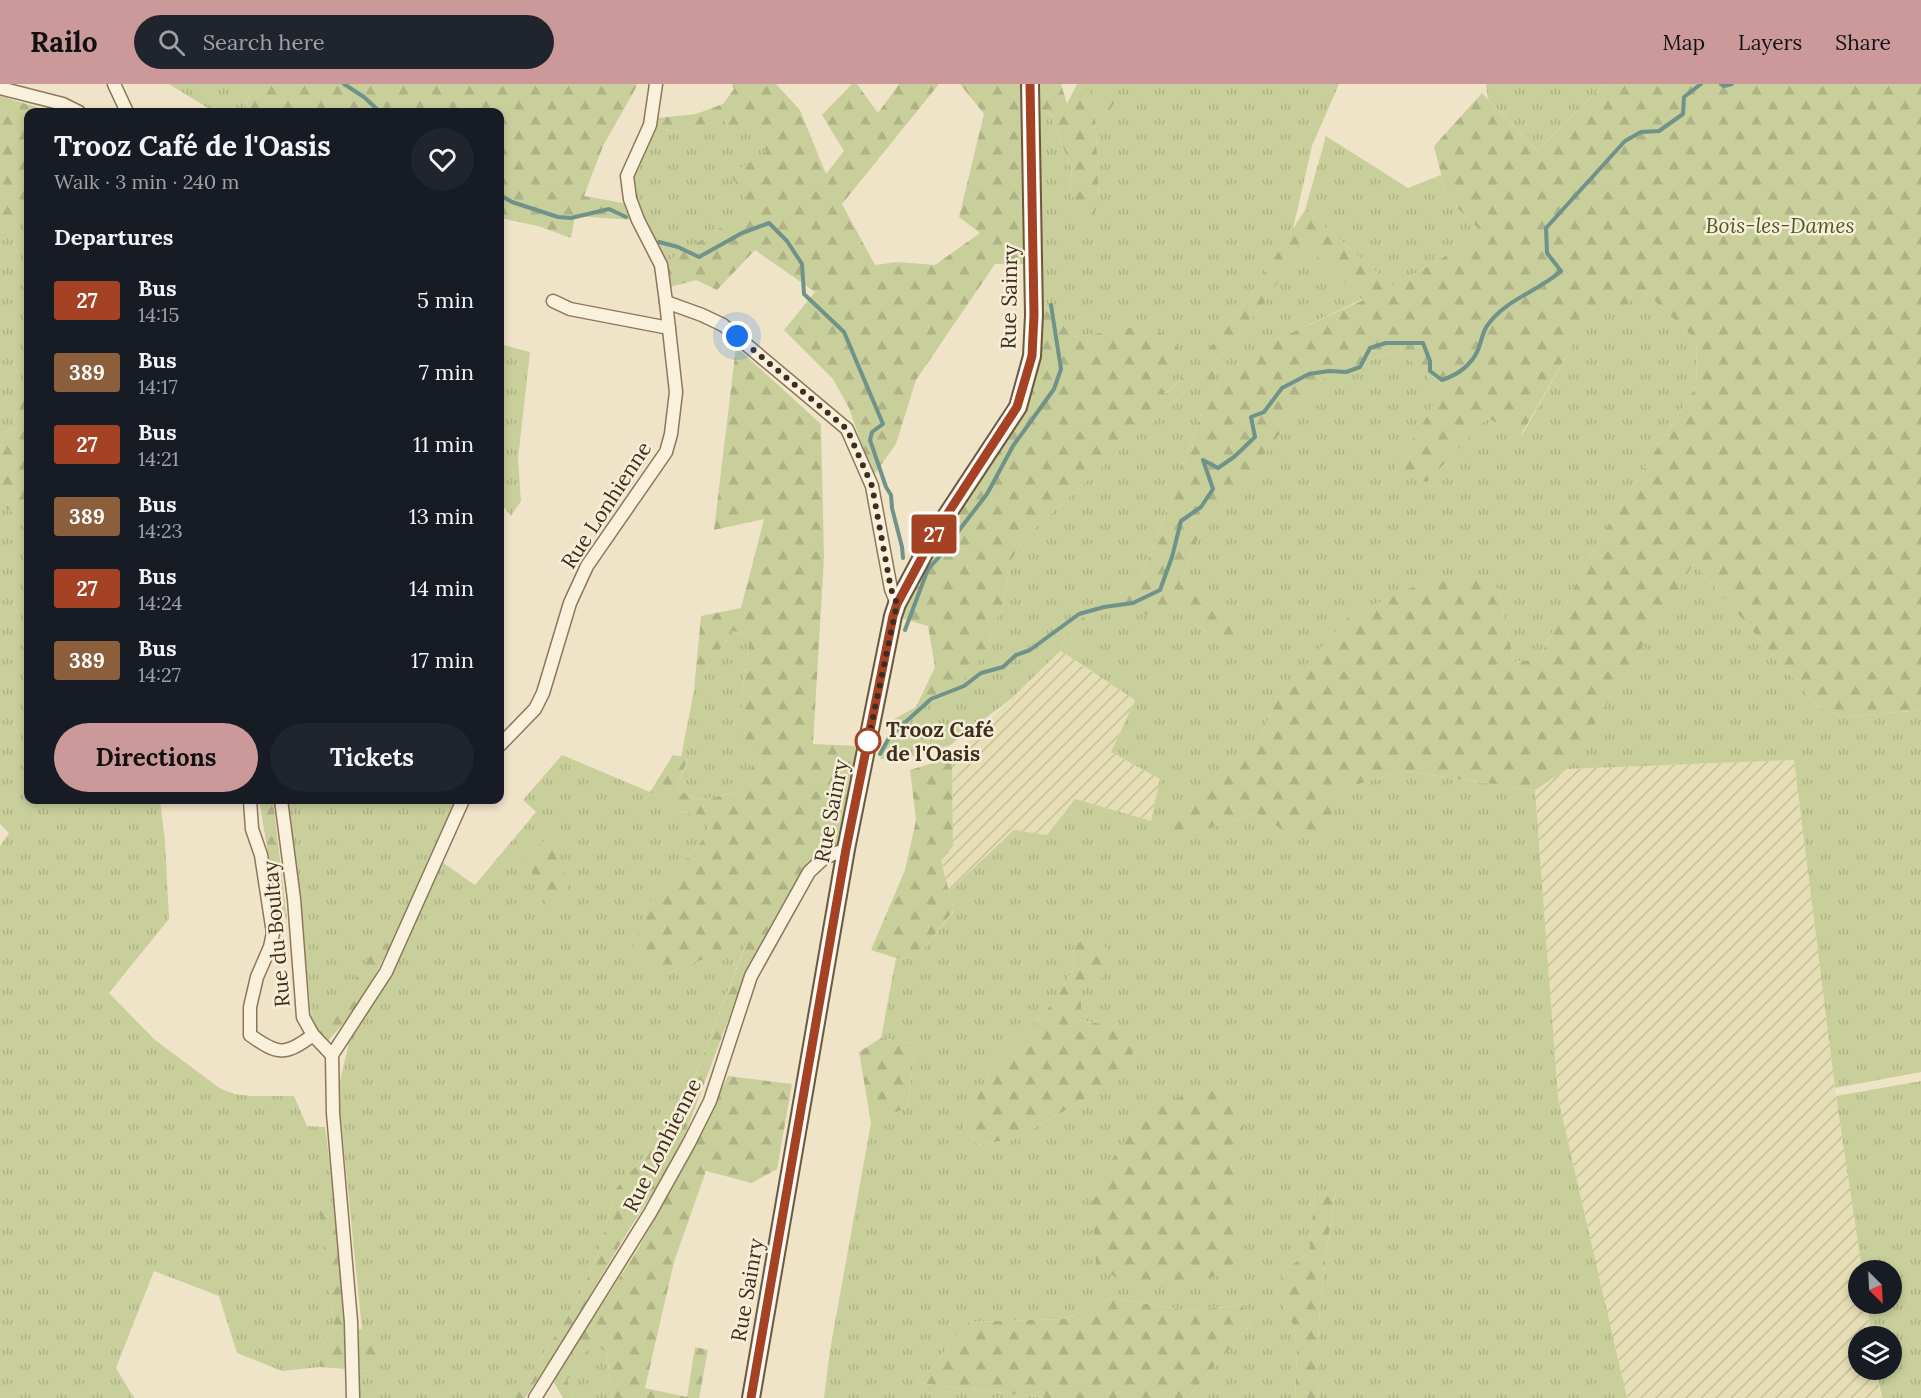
<!DOCTYPE html>
<html lang="en">
<head>
<meta charset="utf-8">
<style>
	body { margin:0; font-family:Lora,serif; background:#20242c; color:#f1f3f6; height:100vh; display:flex; flex-direction:column; font-size:22px; white-space:nowrap }
	* { box-sizing:border-box; margin:0 }
	p { font-size:20px; color:#9ea1a6 }
	.icon { flex:none; width:33px; height:33px; fill:none; stroke:currentColor; stroke-width:2; stroke-linecap:round; stroke-linejoin:round }
	.map { position:relative; flex:1; overflow:hidden }
	.side { position:absolute; left:24px; top:24px; width:480px; height:696px; display:flex; flex-direction:column; background:#171b24; border-radius:12px; box-shadow:0 3px 9px #0003 }
	.side>* { flex:none }
	.badge { padding:0 12px; border-radius:4px; font-size:21px; line-height:39px }
	.needle { width:39px; rotate:156deg }
	.tools { position:absolute; left:1848px; top:1176px; display:grid; gap:12px }
	.tools a { display:grid; place-items:center; width:54px; height:54px; border-radius:50%; background:#171b24; box-shadow:0 3px 9px #0003; font-size:30px }
	.you { position:absolute; width:30px; height:30px; margin:-15px; border:4px solid #fff; border-radius:50%; background:#1a73e8; box-shadow:0 0 0 9px #1a73e833 }
	.map>.badge { position:absolute; translate:-50% -50%; box-shadow:0 0 0 3px #fff }
	h2 { padding:0 30px; font-size:22px; line-height:54px }
	.round { display:grid; place-items:center; flex:none; width:63px; height:63px; border-radius:32px; background:#20242c }
	.headline { display:flex; align-items:center; justify-content:space-between; height:102px; padding:0 30px }
	h1 { font-size:28px; font-weight:800; line-height:45px }
	.primary-button { display:flex; gap:12px; margin-top:auto; padding:12px 30px }
	.primary-button a { flex:1; height:69px; border-radius:36px; background:#cc999b; color:#111; font-size:24px; font-weight:800; line-height:69px; text-align:center }
	.primary-button a+a { background:#20242c; color:#f1f3f6 }
	ul { padding:0; list-style:none }
	li { display:flex; align-items:center; gap:18px; height:72px; padding:0 30px }
	li div { flex:1 }
	li b { display:block; font-size:22px }
	li em { font-style:normal }
	li .badge { min-width:66px; font-weight:700; text-align:center }
	header { display:flex; align-items:center; gap:36px; box-sizing:border-box; height:84px; padding:0 30px; background:#cc999b; color:#111 }
	header strong { font-size:28px }
	nav { display:flex; gap:33px; margin-inline-start:auto; font-size:21px }
	.search { width:420px; height:54px; background:#20242c; display:flex; align-items:center; gap:15px; box-sizing:border-box; padding:0 21px; border-radius:33px; color:#9ea1a6; font-size:22px }
	.map>svg:first-child { display:block }
	.farmland { fill:url(#farmland-furrows) }
	.grass { fill:url(#grass-tufts); fill-rule:evenodd }
	.forest { fill:url(#forest-firs); fill-rule:evenodd }
	.lines { fill:none; stroke-linecap:round; stroke-linejoin:round }
	.stream { stroke:#6f938a; stroke-width:4 }
	.street-casing { stroke:#8d765c; stroke-width:15 }
	.secondary-casing { stroke:#6f573f; stroke-width:20 }
	.street { stroke:#faf1dc; stroke-width:12 }
	.secondary { stroke:#faf1dc; stroke-width:16 }
	.line-casing { stroke:#fff; stroke-width:14 }
	.line { stroke:#a64224; stroke-width:9 }
	.walk { stroke:#3d2e20; stroke-width:6; stroke-dasharray:0 10.8 }
	.stop-dot { fill:#fff; stroke:#a64224; stroke-width:3 }
	.labels { text-anchor:middle; dominant-baseline:central; stroke-width:5; stroke-linejoin:round; paint-order:stroke }
	.park-label { font-size:21px; font-style:italic; fill:#4d5a26; stroke:#f7eed8 }
	.street-label { font-size:21px; fill:#3d2e20; stroke:#f7eed8 }
	.stop-label { font-size:21px; font-weight:bold; fill:#3d2e20; stroke:#f7eed8; text-anchor:start }
</style>
</head>
<body>
<header>
<strong>Railo</strong>
<div class="search"><svg class="icon" aria-label="search" viewBox="0 0 24 24"><circle cx="10" cy="10" r="6"/><path d="M15 15l6 6"/></svg>Search here</div>
<nav><a>Map</a><a>Layers</a><a>Share</a></nav>
</header>
<div class="map">
<svg width="1921" height="1314" viewBox="0 0 1921 1314">
	<defs>
		<pattern id="farmland-furrows" width="10" height="10" patternUnits="userSpaceOnUse" patternTransform="scale(1.5)"><rect width="10" height="10" fill="#e6deb5"/><path d="M-1 1l2-2M0 10L10 0M9 11l2-2" fill="none" stroke="#c6bf9b"/></pattern>
		<pattern id="grass-tufts" width="24" height="20" patternUnits="userSpaceOnUse" patternTransform="scale(1.5)"><rect width="24" height="20" fill="#c9cf9b"/><path d="M3 7l-1-3M5 7V3M7 7l1-3M15 17l-1-3M17 17v-4M19 17l1-3" fill="none" stroke="#aeb285"/></pattern>
		<pattern id="forest-firs" width="22" height="20" patternUnits="userSpaceOnUse" patternTransform="scale(1.5)"><rect width="22" height="20" fill="#c9cf9b"/><path d="M5 1l3.5 6h-7zM16 11l3.5 6h-7z" fill="#aeb285"/></pattern>
	</defs>
	<rect width="100%" height="100%" fill="#f0e4c8"/>
	<g class="farmland">
		<path d="M 1060,567 L 1135,616 L 1111,668 L 1160,695 L 1151,738 L 1075,715 L 1047,751 L 1014,746 L 949,807 L 941,777 L 953,762 L 952,673 Z"/>
		<path d="M 1794,676 L 1835,1004 L 1862,1186 L 1858,1186 L 1858,1220 L 1867,1220 L 1872,1252 L 1858,1252 L 1858,1286 L 1877,1286 L 1881,1314 L 1627,1314 L 1558,1014 L 1535,706 L 1567,685 Z"/>
	</g>
	<g class="grass">
		<path d="M 169,0 L 253,0 L 244,28 L 214,28 Z"/>
		<path d="M 1082,0 L 1339,0 L 1312,62 L 1293,145 L 1251,210 L 1197,282 L 1164,310 L 1160,300 L 1151,240 L 1076,253 L 1039,218 L 1034,23 L 1050,30 L 1072,86 L 1070,106 L 1099,114 L 1095,27 L 1117,13 L 1092,11 Z"/>
		<path d="M 1486,0 L 1602,0 L 1603,1 L 1537,67 L 1488,15 Z"/>
		<path d="M 725,36 L 729,47 L 754,47 L 766,68 L 752,123 L 664,180 L 642,134 L 632,94 L 653,42 L 676,48 Z"/>
		<path d="M 1326,52 L 1408,104 L 1441,91 L 1447,114 L 1484,150 L 1393,202 L 1305,126 Z"/>
		<path d="M 28,135 L 28,307 L 0,363 L 0,150 Z"/>
		<path d="M 1304,160 L 1363,215 L 1259,264 L 1218,311 L 1213,281 L 1263,221 Z"/>
		<path d="M 1643,206 L 1696,256 L 1697,301 L 1596,460 L 1539,575 L 1514,578 L 1498,504 L 1278,612 L 1259,657 L 1217,689 L 1176,755 L 1256,729 L 1284,747 L 1336,707 L 1402,687 L 1535,706 L 1558,1014 L 1627,1314 L 1319,1314 C 1314,1244 1325,1176 1336,1107 L 1315,1106 L 1309,1169 L 1286,1185 L 1275,1205 L 1294,1243 L 1297,1262 L 1295,1314 L 1187,1314 L 1251,1240 L 1241,1221 L 1190,1227 L 1112,1214 L 1065,1235 L 969,1238 L 919,1299 L 1046,1314 L 824,1314 L 830,1266 L 871,1039 L 908,1023 L 915,960 L 881,954 L 896,874 L 917,873 L 954,827 L 949,807 L 1014,746 L 1047,751 L 1075,715 L 1151,737 L 1160,695 L 1111,668 L 1135,616 L 1070,573 L 1088,531 L 1071,541 L 1060,567 L 1012,614 L 949,662 L 906,674 L 880,675 L 894,635 L 916,623 L 942,614 L 988,565 L 992,545 L 1004,518 L 1011,477 L 1024,454 L 1204,290 L 1202,327 L 1152,467 L 1140,493 L 1104,525 L 1170,519 L 1224,562 L 1244,546 L 1180,501 L 1194,461 L 1322,295 L 1400,265 L 1442,308 L 1395,386 L 1427,397 L 1487,334 L 1522,351 L 1603,207 ZM 1074,861 L 1081,904 L 1081,936 L 1132,946 L 1098,1008 L 1016,1054 L 978,1061 L 963,1044 L 992,983 L 1056,916 L 1073,885 Z"/>
		<path d="M 500,260 L 530,268 L 518,375 L 521,417 L 511,432 L 500,418 Z"/>
		<path d="M 0,422 L 28,434 L 28,716 L 160,716 L 165,757 L 169,835 L 109,909 L 155,956 L 221,1005 L 235,1010 L 251,1012 L 294,1012 L 307,1042 L 325,1043 L 335,1120 L 318,1113 L 334,1242 L 317,1270 L 320,1283 L 282,1287 L 237,1269 L 219,1212 L 154,1187 L 116,1284 L 134,1314 L 0,1314 L 0,762 L 9,749 L 0,740 Z"/>
		<path d="M 1694,479 L 1817,622 L 1844,633 L 1921,626 L 1921,988 L 1835,1004 L 1794,676 L 1567,685 Z"/>
		<path d="M 732,547 L 750,551 L 742,614 L 742,659 L 763,659 L 741,707 L 701,716 L 676,706 L 688,675 L 681,673 L 694,606 Z"/>
		<path d="M 562,671 L 650,708 L 680,727 L 711,734 L 706,752 L 652,815 L 668,889 L 747,857 L 683,1023 L 654,1038 L 647,1069 L 615,1106 L 601,1162 L 577,1218 L 515,1314 L 359,1314 L 359,1286 L 372,1287 L 369,1247 L 362,1246 L 338,1006 L 349,958 L 386,898 L 442,778 L 475,801 L 536,728 L 523,716 Z"/>
		<path d="M 287,716 L 455,716 L 390,862 L 382,856 L 325,940 L 311,930 L 296,776 Z"/>
		<path d="M 1921,997 L 1921,1314 L 1882,1314 L 1877,1286 L 1892,1286 L 1892,1252 L 1872,1252 L 1867,1220 L 1892,1220 L 1892,1186 L 1862,1186 L 1836,1012 Z"/>
		<path d="M 592,1255 L 607,1270 L 612,1314 L 573,1314 L 566,1296 Z"/>
	</g>
	<g class="forest">
		<path d="M 253,0 L 636,0 L 637,2 L 603,62 L 584,112 L 623,119 L 633,136 L 575,132 L 571,154 L 538,142 L 500,134 L 503,105 L 500,103 L 500,28 L 244,28 Z"/>
		<path d="M 732,0 L 776,0 L 800,26 L 826,90 L 844,67 L 822,31 L 852,0 L 857,0 L 878,29 L 899,0 L 939,0 L 842,120 L 875,181 L 897,178 L 935,181 L 980,149 L 959,133 L 984,30 L 960,0 L 1026,0 L 1024,180 L 995,180 L 916,296 L 896,360 L 873,392 L 849,324 L 833,295 L 784,246 L 815,208 L 755,166 L 717,206 L 696,196 L 667,204 L 664,180 L 752,123 L 730,90 L 766,68 L 754,47 L 729,47 L 725,36 L 676,48 L 653,42 L 657,34 L 696,30 L 723,20 L 734,5 Z"/>
		<path d="M 1033,0 L 1061,0 L 1067,20 L 1077,0 L 1082,0 L 1093,11 L 1118,12 L 1107,31 L 1095,27 L 1099,114 L 1089,149 L 1070,106 L 1072,86 L 1050,30 L 1034,23 Z"/>
		<path d="M 1604,0 L 1921,0 L 1921,626 L 1844,633 L 1817,622 L 1694,479 L 1567,685 L 1535,706 L 1402,687 L 1336,707 L 1328,748 L 1284,747 L 1256,729 L 1176,755 L 1171,744 L 1217,689 L 1259,657 L 1278,612 L 1350,531 L 1434,494 L 1479,497 L 1498,504 L 1514,578 L 1539,575 L 1596,460 L 1697,301 L 1696,256 L 1643,206 L 1624,223 L 1603,208 L 1521,351 L 1487,334 L 1427,398 L 1394,386 L 1442,308 L 1400,265 L 1322,295 L 1194,461 L 1180,501 L 1244,546 L 1230,567 L 1170,519 L 1151,531 L 1104,525 L 1140,493 L 1152,467 L 1202,327 L 1203,291 L 1024,454 L 1011,477 L 1004,518 L 992,545 L 988,565 L 967,592 L 942,614 L 916,623 L 935,583 L 928,542 L 893,532 L 1017,323 L 1039,218 L 1076,253 L 1150,240 L 1187,272 L 1160,300 L 1165,310 L 1197,281 L 1251,210 L 1305,126 L 1393,202 L 1484,150 L 1447,114 L 1434,62 L 1482,9 L 1537,67 ZM 1304,160 L 1363,216 L 1258,264 L 1218,310 L 1213,281 L 1263,221 Z"/>
		<path d="M 0,12 L 52,28 L 28,28 L 28,135 L 0,150 Z"/>
		<path d="M 736,263 L 821,340 L 824,474 L 813,660 L 861,662 L 842,761 L 817,769 L 747,886 L 678,1069 L 627,1149 L 564,1255 L 525,1314 L 515,1314 L 577,1218 L 601,1162 L 615,1106 L 647,1069 L 654,1038 L 683,1023 L 747,858 L 668,889 L 631,869 L 652,815 L 706,752 L 711,734 L 680,727 L 650,708 L 673,671 L 688,674 L 676,706 L 701,716 L 741,707 L 762,660 L 741,659 L 742,614 L 750,551 L 732,547 L 694,606 L 701,532 L 741,524 L 764,435 L 714,446 Z"/>
		<path d="M 28,307 L 28,434 L 0,422 L 0,363 Z"/>
		<path d="M 1089,530 L 1070,573 L 1060,567 L 1071,541 Z"/>
		<path d="M 952,673 L 953,762 L 941,777 L 954,826 L 917,873 L 896,874 L 871,866 L 905,786 L 916,736 L 910,686 Z"/>
		<path d="M 259,716 L 273,716 L 287,836 L 275,810 Z"/>
		<path d="M 552,751 L 569,802 L 549,826 L 524,771 Z"/>
		<path d="M 1097,850 L 1109,869 L 1103,893 L 1081,904 L 1081,936 L 1133,946 L 1133,980 L 1098,1008 L 1016,1054 L 978,1061 L 963,1044 L 992,983 L 1056,916 L 1073,885 L 1074,861 Z"/>
		<path d="M 382,855 L 390,862 L 360,921 L 327,958 L 307,935 L 311,930 L 325,939 Z"/>
		<path d="M 881,954 L 915,960 L 908,1023 L 871,1039 L 859,968 Z"/>
		<path d="M 728,992 L 792,1000 L 777,1085 L 752,1099 L 706,1087 L 674,1178 L 645,1304 L 687,1313 L 695,1263 L 708,1266 L 699,1314 L 612,1314 L 607,1270 L 592,1256 L 567,1296 L 573,1314 L 563,1314 L 553,1297 L 639,1163 L 679,1090 Z"/>
		<path d="M 1211,1002 L 1244,1029 L 1236,1188 L 1139,1208 L 1096,1181 L 1091,1105 L 1147,1025 Z"/>
		<path d="M 1315,1106 L 1336,1106 C 1325,1175 1314,1244 1319,1314 L 1295,1314 L 1297,1262 L 1294,1243 L 1275,1205 L 1286,1185 L 1309,1169 Z"/>
		<path d="M 317,1112 L 335,1120 L 347,1243 L 369,1247 L 380,1269 L 372,1287 L 320,1283 L 317,1270 L 334,1242 Z"/>
		<path d="M 1112,1214 L 1190,1227 L 1242,1221 L 1251,1240 L 1187,1314 L 1046,1314 L 919,1299 L 969,1238 L 1065,1235 Z"/>
	</g>
	<g class="lines">
		<g class="stream">
			<path d="M 344,0 L 364,13 L 380,28"/>
			<path d="M 1721,0 L 1724,2 L 1732,0"/>
			<path d="M 500,111 L 512,118 L 558,133 L 571,134 L 609,125 L 626,133"/>
			<path d="M 659,158 L 678,163 L 699,173 L 742,149 L 769,139 L 787,157 L 802,180 L 804,210 L 844,248 L 883,340 L 872,348 L 870,356 L 886,403 L 891,411 L 892,424 L 902,463 L 903,474"/>
			<path d="M 905,546 L 928,485 L 951,460 L 960,445 L 987,410 L 1013,362 L 1054,305 L 1061,285 L 1051,221"/>
			<path d="M 880,670 L 890,652 L 931,615 L 964,602 L 981,589 L 1003,583 L 1016,571 L 1030,566 L 1079,530 L 1104,523 L 1133,519 L 1160,506 L 1172,473 L 1181,437 L 1201,423 L 1213,405 L 1203,376 L 1218,384 L 1234,373 L 1255,353 L 1251,333 L 1264,328 L 1282,304 L 1309,290 L 1329,287 L 1346,288 L 1360,283 L 1370,264 L 1386,259 L 1423,259 L 1430,277 L 1430,287 L 1442,296 C 1457,291 1470,282 1477,268 C 1481,260 1482,249 1487,242 C 1504,216 1539,207 1561,187 L 1547,169 L 1546,144 L 1625,57 L 1641,48 L 1659,47 L 1683,30 L 1684,13 L 1701,0"/>
		</g>
		<g class="street-casing">
			<g id="street">
				<path d="M 114,0 L 127,28"/>
				<path d="M 0,4 L 63,20 L 79,28"/>
				<path d="M 553,217 L 570,225 L 669,244"/>
				<path d="M 666,218 L 702,231 L 723,241 L 847,345 L 872,402 L 891,505 L 897,520"/>
				<path d="M 500,661 L 535,625 L 543,609 L 570,519 L 587,482 L 666,368 L 671,350 L 676,308 L 666,218 L 661,181 L 638,136 L 630,115 L 627,92 L 650,41 L 656,0"/>
				<path d="M 250,716 L 252,745 L 261,771 L 273,849 L 270,863 L 257,893 L 250,923 L 250,951 C 278,971 285,972 313,951"/>
				<path d="M 281,716 L 294,815 L 303,933 L 313,951 L 332,971"/>
				<path d="M 353,1314 L 351,1238 L 333,1029 L 332,971 L 386,888 L 463,716"/>
				<path d="M 535,1314 L 650,1129 L 689,1059 L 710,1017 L 751,892 L 809,788 L 824,774 L 846,765"/>
			</g>
		</g>
		<g class="secondary-casing">
			<path id="secondary" d="M 751,1314 L 846,765 L 893,532 L 897,520 L 935,449 L 1018,323 L 1032,272 L 1034,231 L 1030,0"/>
		</g>
		<use href="#street" class="street"/>
		<use href="#secondary" class="secondary"/>
	</g>
	<g class="lines">
		<g class="line-casing">
			<path id="line" d="M 751,1314 L 846,765 L 893,532 L 897,520 L 935,449 L 1017,323 L 1032,272 L 1034,231 L 1030,0"/>
		</g>
		<use href="#line" class="line"/>
		<path class="walk" d="M 737,252 L 847,345 L 872,402 L 891,505 L 897,520 L 868,657"/>
	</g>
	<circle class="stop-dot" cx="868" cy="657" r="12"/>
	<g class="labels">
		<g class="park-label">
			<text x="1780" y="141">Bois-les-Dames</text>
		</g>
		<g class="street-label">
			<text transform="translate(1009 213) rotate(-89)">Rue Sainry</text>
			<text transform="translate(606 421) rotate(-57)">Rue Lonhienne</text>
			<text transform="translate(831 727) rotate(-79)">Rue Sainry</text>
			<text transform="translate(276 850) rotate(-95)">Rue du Boultay</text>
			<text transform="translate(662 1061) rotate(-63)">Rue Lonhienne</text>
			<text transform="translate(747 1206) rotate(-80)">Rue Sainry</text>
		</g>
		<g class="stop-label">
			<text x="886" y="645">Trooz Café<tspan x="886" dy="24">de l'Oasis</tspan></text>
		</g>
	</g>
</svg>
<div class="tools">
<a><svg class="needle" viewBox="-14 -14 28 28"><path d="M0-13l5 13h-10z" fill="#e53935"/><path d="M0 13l5-13h-10z" fill="#9ea1a6"/></svg></a>
<a><svg class="icon" aria-label="layers" viewBox="0 0 24 24"><path d="M12 4l9 5-9 5-9-5zM3 14l9 5 9-5"/></svg></a>
</div>
<div class="you" style="left:737px;top:252px"></div>
<b class="badge" style="left:934px;top:450px;background:#a64224;color:#fff">27</b>
<section class="side">
<div class="headline"><div><h1>Trooz Café de l'Oasis</h1><p>Walk · 3 min · 240 m</p></div><a class="round"><svg class="icon" aria-label="heart" viewBox="0 0 24 24"><path d="M12 20l-8-8c-3-5 5-10 8-4 3-6 11-1 8 4z"/></svg></a></div>
<h2>Departures</h2>
<ul>
<li><span class="badge" style="background:#a64224;color:#fff">27</span><div><b>Bus</b><p>14:15</p></div><em>5 min</em></li>
<li><span class="badge" style="background:#8b5e3c;color:#fff">389</span><div><b>Bus</b><p>14:17</p></div><em>7 min</em></li>
<li><span class="badge" style="background:#a64224;color:#fff">27</span><div><b>Bus</b><p>14:21</p></div><em>11 min</em></li>
<li><span class="badge" style="background:#8b5e3c;color:#fff">389</span><div><b>Bus</b><p>14:23</p></div><em>13 min</em></li>
<li><span class="badge" style="background:#a64224;color:#fff">27</span><div><b>Bus</b><p>14:24</p></div><em>14 min</em></li>
<li><span class="badge" style="background:#8b5e3c;color:#fff">389</span><div><b>Bus</b><p>14:27</p></div><em>17 min</em></li>
</ul>
<div class="primary-button"><a>Directions</a><a>Tickets</a></div>
</section>
</div>
</body>
</html>
